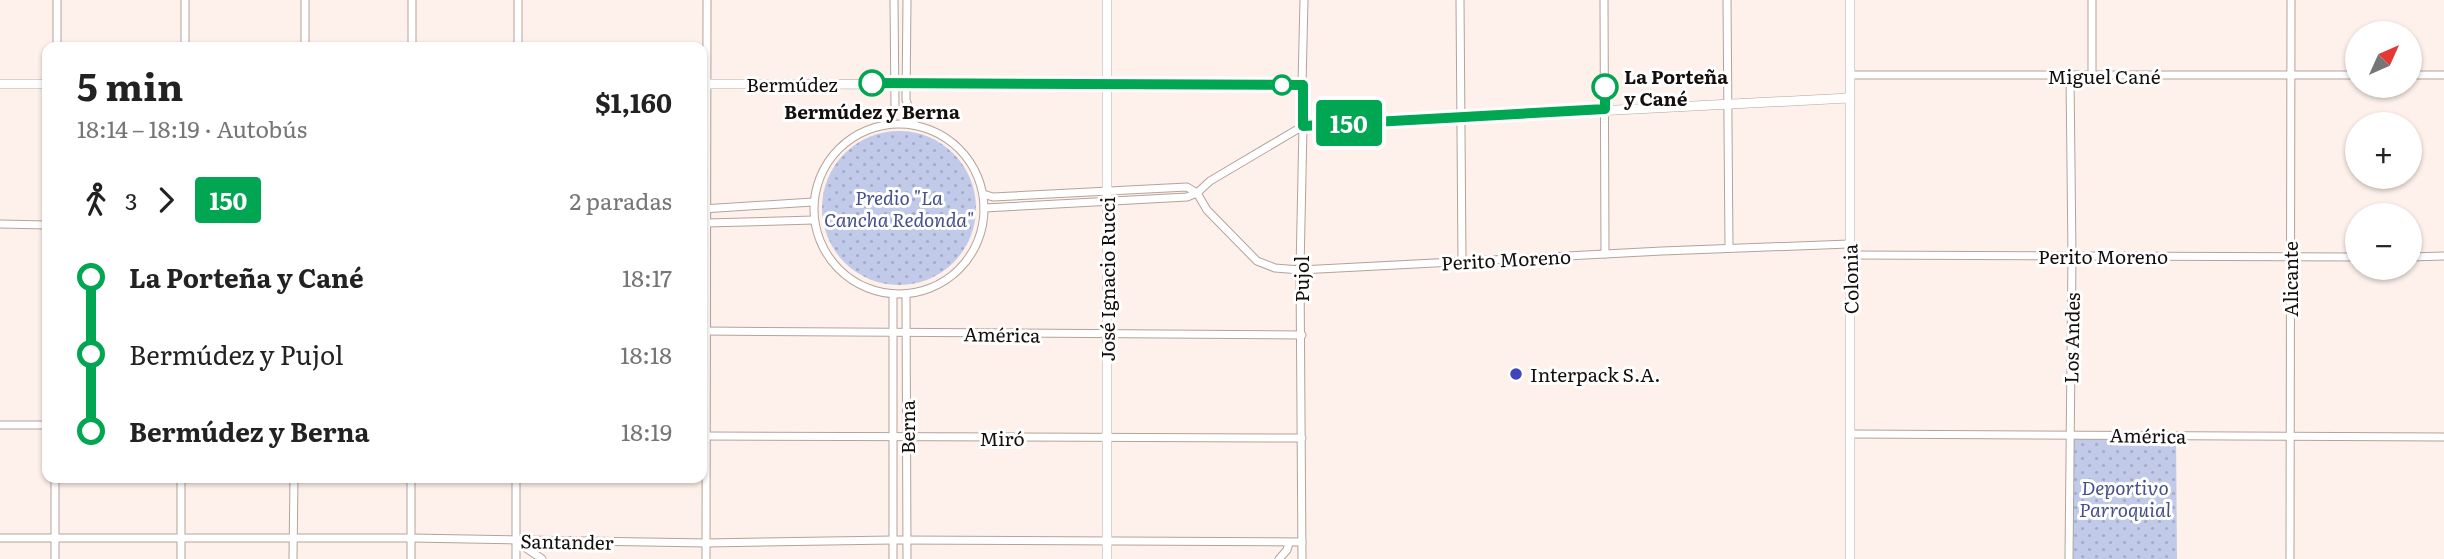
<!DOCTYPE html>
<html lang="es">
<head>
<meta charset="utf-8">
<style>
	body { margin:0; font-family:Literata,serif; background:#f6f6f6; color:#222; height:100vh; display:flex; flex-direction:column; font-size:26px; white-space:nowrap }
	* { box-sizing:border-box; margin:0 }
	p { font-size:23px; color:#767676 }
	.icon { flex:none; width:38px; height:38px; fill:none; stroke:currentColor; stroke-width:2; stroke-linecap:round; stroke-linejoin:round }
	.map { position:relative; flex:1; overflow:hidden }
	.sheet { position:absolute; left:42px; top:42px; width:665px; height:441px; display:flex; flex-direction:column; background:#fff; border-radius:14px; box-shadow:0 2px 5px #0004 }
	.sheet>* { flex:none }
	.badge { padding:0 14px; border-radius:5px; font-size:24px; line-height:46px }
	.needle { width:46px; rotate:45deg }
	.tools { position:absolute; left:2345px; top:21px; display:grid; gap:14px }
	.tools a { display:grid; place-items:center; width:77px; height:77px; border-radius:50%; background:#fff; box-shadow:0 2px 5px #0004; font-size:35px }
	.map>.badge { position:absolute; translate:-50% -50%; box-shadow:0 0 0 4px #fff }
	.legs { display:flex; align-items:center; gap:10px; height:77px; padding:0 35px; font-size:23px }
	.legs p { margin-inline-start:auto }
	.overview { display:flex; align-items:center; justify-content:space-between; height:119px; padding:0 35px }
	h1 { font-size:38px; font-weight:700; line-height:52px }
	ul { padding:0 35px; list-style:none }
	li { display:flex; align-items:center; gap:24px; height:77px; font-size:26px }
	li i { display:grid; place-items:center; width:10px; height:100%; margin:0 9px; background:currentColor }
	li i::after { content:''; width:18px; height:18px; margin:-9px; border:5px solid; border-radius:50%; background:#fff }
	li p { margin-inline-start:auto }
	li:first-child i { background:linear-gradient(#0000 50%,currentColor 0) }
	li:last-child i { background:linear-gradient(currentColor 50%,#0000 0) }
	.map>svg:first-child { display:block }
	.grass { fill:url(#grass-dots) }
	.lines { fill:none; stroke-linecap:round; stroke-linejoin:round }
	.minor-casing { stroke:#b4a39c; stroke-width:9 }
	.tertiary-casing { stroke:#b4a39c; stroke-width:10 }
	.minor { stroke:#fff; stroke-width:7 }
	.tertiary { stroke:#fff; stroke-width:9 }
	.line-1-casing { stroke:#fff; stroke-width:16 }
	.line-1 { stroke:#00a651; stroke-width:10 }
	.stop-1-dot { fill:#fff; stroke:#00a651; stroke-width:3.5 }
	.poi-dot { fill:#4045ba; stroke:#fff; stroke-width:2.5 }
	.labels { text-anchor:middle; dominant-baseline:central; stroke-width:6; stroke-linejoin:round; paint-order:stroke }
	.stop-label { font-size:19px; font-weight:bold; fill:#140e0c; stroke:#fff; text-anchor:start }
	.street-label { font-size:19px; fill:#140e0c; stroke:#fff }
	.park-label { font-size:19px; font-style:italic; fill:#454f8a; stroke:#fff }
	.poi-label { font-size:19px; fill:#140e0c; stroke:#fff; text-anchor:start }
</style>
</head>
<body>
<div class="map">
<svg width="2444" height="559" viewBox="0 0 2444 559">
	<defs>
		<pattern id="grass-dots" width="8" height="8" patternUnits="userSpaceOnUse" patternTransform="scale(1.75)"><rect width="8" height="8" fill="#c2cae9"/><path d="M2 2h.1M6 6h.1" fill="none" stroke="#a6acc7" stroke-width="1.8" stroke-linecap="round"/></pattern>
	</defs>
	<rect width="100%" height="100%" fill="#fef0ea"/>
	<g class="grass">
		<circle cx="899" cy="208" r="77"/>
		<path d="M 2073,435 L 2176,437 L 2177,559 L 2073,559 Z"/>
	</g>
	<g class="lines">
		<g class="minor-casing">
			<g id="minor">
				<path d="M 185,0 L 185,47"/>
				<path d="M 305,0 L 305,47"/>
				<path d="M 412,0 L 412,47"/>
				<path d="M 907,0 L 906,100 L 915,125"/>
				<path d="M 1460,0 L 1462,261"/>
				<path d="M 1604,0 L 1605,254"/>
				<path d="M 1727,0 L 1729,248"/>
				<path d="M 57,47 L 57,0"/>
				<path d="M 518,47 L 518,0"/>
				<path d="M 1850,75 L 2357,75"/>
				<path d="M 2092,75 L 2092,0"/>
				<path d="M 2410,75 L 2444,75"/>
				<path d="M 1302,85 L 1304,0"/>
				<circle cx="899" cy="209" r="85"/>
				<path d="M 890,124 L 895,107 L 894,0"/>
				<path d="M 983,194 L 993,197 L 1187,187 L 1197,193 L 1207,210 L 1257,261 L 1275,268 L 1300,270 L 1662,251 L 1849,244"/>
				<path d="M 984,208 L 1187,197 L 1197,193 L 1210,181 L 1303,126 L 1300,270 L 1302,559"/>
				<path d="M 702,209 L 813,202"/>
				<path d="M 702,221 L 707,223 L 814,220"/>
				<path d="M 0,224 L 47,225"/>
				<path d="M 1850,255 L 2357,257"/>
				<path d="M 2410,257 L 2444,256"/>
				<path d="M 906,294 L 907,559"/>
				<path d="M 702,331 L 1302,335"/>
				<path d="M 0,425 L 47,425"/>
				<path d="M 1851,434 L 2444,437"/>
				<path d="M 702,436 L 1302,438"/>
				<path d="M 55,478 L 55,559"/>
				<path d="M 181,478 L 181,559"/>
				<path d="M 0,538 L 411,538 L 707,543 L 893,540 L 1302,542"/>
				<path d="M 516,541 L 542,559"/>
				<path d="M 293,559 L 294,478"/>
				<path d="M 411,559 L 411,478"/>
				<path d="M 516,559 L 516,478"/>
				<path d="M 706,559 L 707,0"/>
				<path d="M 893,559 L 893,294"/>
				<path d="M 1279,559 L 1287,550 L 1289,543"/>
				<path d="M 2069,559 L 2072,256 L 2070,76"/>
				<path d="M 2290,559 L 2291,0"/>
			</g>
		</g>
		<g class="tertiary-casing">
			<g id="tertiary">
				<path d="M 1107,0 L 1107,559"/>
				<path d="M 1850,0 L 1850,559"/>
				<path d="M 0,84 L 47,84"/>
				<path d="M 702,84 L 1302,85 L 1303,126 L 1849,98"/>
			</g>
		</g>
		<use href="#minor" class="minor"/>
		<use href="#tertiary" class="tertiary"/>
	</g>
	<g class="lines">
		<g class="line-1-casing">
			<path id="line-1" d="M 872,83 L 1303,85 L 1303,126 L 1605,109 L 1605,87"/>
		</g>
		<use href="#line-1" class="line-1"/>
	</g>
	<g class="stop-1-dot">
		<circle cx="872" cy="83" r="12"/>
		<circle cx="1282" cy="85" r="9"/>
		<circle cx="1605" cy="87" r="12"/>
	</g>
	<circle class="poi-dot" cx="1516" cy="374" r="7"/>
	<g class="labels">
		<g class="stop-label">
			<text x="1624" y="76">La Porteña<tspan x="1624" dy="22">y Cané</tspan></text>
			<text x="872" y="111" text-anchor="middle">Bermúdez y Berna</text>
		</g>
		<g class="street-label">
			<text x="2104" y="76">Miguel Cané</text>
			<text x="792" y="84">Bermúdez</text>
			<text x="2103" y="256">Perito Moreno</text>
			<text transform="translate(1506 259) rotate(-3)">Perito Moreno</text>
			<text transform="translate(1107 279) rotate(-90)">José Ignacio Rucci</text>
			<text transform="translate(1301 279) rotate(-90)">Pujol</text>
			<text transform="translate(1850 279) rotate(-91)">Colonia</text>
			<text transform="translate(2290 279) rotate(-90)">Alicante</text>
			<text transform="translate(1002 334) rotate(1)">América</text>
			<text transform="translate(2071 338) rotate(-89)">Los Andes</text>
			<text transform="translate(907 427) rotate(-90)">Berna</text>
			<text transform="translate(2148 435) rotate(1)">América</text>
			<text x="1002" y="438">Miró</text>
			<text transform="translate(567 541) rotate(1)">Santander</text>
		</g>
		<g class="park-label">
			<text x="899" y="197">Predio "La<tspan x="899" dy="22">Cancha Redonda"</tspan></text>
			<text x="2125" y="487">Deportivo<tspan x="2125" dy="22">Parroquial</tspan></text>
		</g>
		<g class="poi-label">
			<text x="1530" y="374">Interpack S.A.</text>
		</g>
	</g>
</svg>
<div class="tools">
<a><svg class="needle" viewBox="-14 -14 28 28"><path d="M0-13l5 13h-10z" fill="#e53935"/><path d="M0 13l5-13h-10z" fill="#767676"/></svg></a>
<a>+</a>
<a>−</a>
</div>
<b class="badge" style="left:1349px;top:123px;background:#00a651;color:#fff">150</b>
<section class="sheet">
<div class="overview"><div><h1>5 min</h1><p>18:14 – 18:19 · Autobús</p></div><b>$1,160</b></div>
<div class="legs"><svg class="icon" aria-label="walk" viewBox="0 0 24 24"><circle cx="13" cy="4" r="2"/><path d="M13 8l-2 6 4 7M11 14l-3 7M7 12l3-4h3l4 4"/></svg>3<svg class="icon" aria-label="forward" viewBox="0 0 24 24"><path d="M9 5l7 7-7 7"/></svg><b class="badge" style="background:#00a651;color:#fff">150</b><p>2 paradas</p></div>
<ul>
<li><i style="color:#00a651"></i><b>La Porteña y Cané</b><p>18:17</p></li>
<li><i style="color:#00a651"></i><span>Bermúdez y Pujol</span><p>18:18</p></li>
<li><i style="color:#00a651"></i><b>Bermúdez y Berna</b><p>18:19</p></li>
</ul>
</section>
</div>
</body>
</html>
